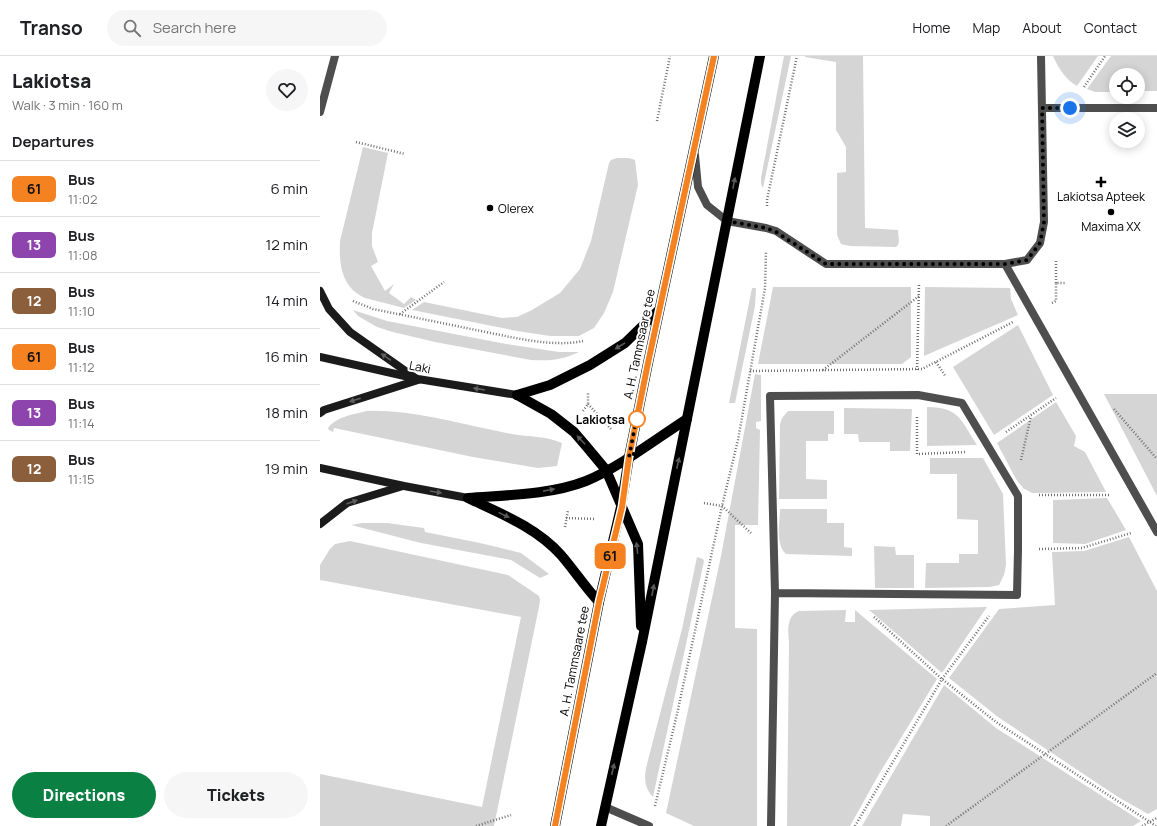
<!DOCTYPE html>
<html lang="en">
<head>
<meta charset="utf-8">
<style>
	body { margin:0; font-family:Manrope,sans-serif; background:#f6f6f6; color:#202124; height:100vh; display:flex; flex-direction:column; font-size:15px; white-space:nowrap }
	* { box-sizing:border-box; margin:0 }
	p { font-size:13px; color:#757577 }
	.icon { flex:none; width:22px; height:22px; fill:none; stroke:currentColor; stroke-width:2; stroke-linecap:round; stroke-linejoin:round }
	.map { position:relative; flex:1; overflow:hidden }
	.sheet { display:flex; flex-direction:column; background:#fff; width:320px }
	.sheet>* { flex:none }
	.badge { padding:0 8px; border-radius:6px; font-size:14px; line-height:26px }
	.fabs { position:absolute; left:789px; top:12px; display:grid; gap:8px }
	.fabs a { display:grid; place-items:center; width:36px; height:36px; border-radius:50%; background:#fff; box-shadow:0 2px 10px #0003; font-size:20px }
	.you { position:absolute; width:20px; height:20px; margin:-10px; border:3px solid #fff; border-radius:50%; background:#1a73e8; box-shadow:0 0 0 6px #1a73e833 }
	.map>.badge { position:absolute; translate:-50% -50%; box-shadow:0 0 0 2px #fff }
	h2 { padding:0 12px; font-size:15px; line-height:36px }
	.round { display:grid; place-items:center; flex:none; width:42px; height:42px; border-radius:21px; background:#f6f6f6 }
	.headline { display:flex; align-items:center; justify-content:space-between; height:68px; padding:0 12px }
	h1 { font-size:19px; font-weight:800; line-height:30px }
	.button { display:flex; gap:8px; margin-top:auto; padding:8px 12px }
	.button a { flex:1; height:46px; border-radius:24px; background:#0b8043; color:#fff; font-size:16px; font-weight:800; line-height:46px; text-align:center }
	.button a+a { background:#f6f6f6; color:#202124 }
	ul { padding:0; list-style:none }
	li { display:flex; align-items:center; gap:12px; height:56px; padding:0 12px; border-top:1px solid #e0e0e0 }
	li div { flex:1 }
	li b { display:block; font-size:15px }
	li em { font-style:normal }
	li .badge { min-width:44px; font-weight:700; text-align:center }
	header { display:flex; align-items:center; gap:24px; box-sizing:border-box; height:56px; padding:0 20px; background:#fff; border-bottom:1px solid #e0e0e0 }
	header strong { font-size:19px }
	nav { display:flex; gap:22px; margin-inline-start:auto; font-size:14px }
	.search { width:280px; height:36px; background:#f6f6f6; display:flex; align-items:center; gap:10px; box-sizing:border-box; padding:0 14px; border-radius:22px; color:#757577; font-size:15px }
	main { display:flex; flex:1; min-height:0 }
	.map>svg:first-child { display:block }
	.green { fill:#d5d5d5 }
	.lines { fill:none; stroke-linecap:round; stroke-linejoin:round }
	.path { stroke:#707070; stroke-width:2.5; stroke-dasharray:1 2; stroke-linecap:butt }
	.lane { stroke:#4e4e4e; stroke-width:8 }
	.street { stroke:#4e4e4e; stroke-width:8 }
	.secondary { stroke:#1b1b1b; stroke-width:8 }
	.primary { stroke:#000; stroke-width:10 }
	.oneway { fill:#595959 }
	.oneway2 { fill:#5f5f5f }
	.line-casing { stroke:#fff; stroke-width:9 }
	.line { stroke:#f58220; stroke-width:6 }
	.walk { stroke:#000; stroke-width:4; stroke-dasharray:0 7.2 }
	.poi-dot { fill:#000; stroke:#fff; stroke-width:1.5 }
	.stop-dot { fill:#fff; stroke:#f58220; stroke-width:2 }
	.labels { text-anchor:middle; dominant-baseline:central; stroke-width:4; stroke-linejoin:round; paint-order:stroke }
	.poi-label { font-size:12px; fill:#000; stroke:#fff }
	.street-label { font-size:12px; fill:#000; stroke:#fff }
	.stop-label { font-size:12px; font-weight:bold; fill:#000; stroke:#fff; text-anchor:end }
</style>
</head>
<body>
<header>
<strong>Transo</strong>
<div class="search"><svg class="icon" aria-label="search" viewBox="0 0 24 24"><circle cx="10" cy="10" r="6"/><path d="M15 15l6 6"/></svg>Search here</div>
<nav><a>Home</a><a>Map</a><a>About</a><a>Contact</a></nav>
</header>
<main>
<section class="sheet">
<div class="headline"><div><h1>Lakiotsa</h1><p>Walk · 3 min · 160 m</p></div><a class="round"><svg class="icon" aria-label="heart" viewBox="0 0 24 24"><path d="M12 20l-8-8c-3-5 5-10 8-4 3-6 11-1 8 4z"/></svg></a></div>
<h2>Departures</h2>
<ul>
<li><span class="badge" style="background:#f58220;color:#111">61</span><div><b>Bus</b><p>11:02</p></div><em>6 min</em></li>
<li><span class="badge" style="background:#8e44ad;color:#fff">13</span><div><b>Bus</b><p>11:08</p></div><em>12 min</em></li>
<li><span class="badge" style="background:#8b5e3c;color:#fff">12</span><div><b>Bus</b><p>11:10</p></div><em>14 min</em></li>
<li><span class="badge" style="background:#f58220;color:#111">61</span><div><b>Bus</b><p>11:12</p></div><em>16 min</em></li>
<li><span class="badge" style="background:#8e44ad;color:#fff">13</span><div><b>Bus</b><p>11:14</p></div><em>18 min</em></li>
<li><span class="badge" style="background:#8b5e3c;color:#fff">12</span><div><b>Bus</b><p>11:15</p></div><em>19 min</em></li>
</ul>
<div class="button"><a>Directions</a><a>Tickets</a></div>
</section>
<div class="map">
<svg width="837" height="770" viewBox="0 0 837 770">
	<rect width="100%" height="100%" fill="#fff"/>
	<g class="green">
		<path d="M 464,0 L 471,0 L 443,132 L 441,128 L 441,122 Z"/>
		<path d="M 485,0 L 543,0 L 545,172 L 578,174 L 579,185 L 578,189 L 576,191 L 530,190 L 521,188 L 517,179 L 517,117 L 526,116 L 526,91 L 516,74 L 516,6 L 485,1 Z"/>
		<path d="M 733,0 L 778,0 L 757,30 C 745,23 739,13 733,0 Z"/>
		<path d="M 791,0 L 837,0 L 837,35 L 818,35 L 818,19 L 796,19 L 796,36 L 775,36 L 767,33 Z"/>
		<path d="M 43,91 L 68,97 L 52,177 L 52,190 L 58,206 L 51,210 L 65,235 L 74,228 L 69,237 L 84,248 L 91,241 L 96,244 L 84,252 L 45,242 C 21,231 19,208 20,185 Z"/>
		<path d="M 297,102 L 309,102 L 315,104 L 318,129 L 293,236 L 284,257 L 274,272 L 259,280 L 230,280 L 197,275 L 92,254 L 104,246 L 182,262 L 197,261 L 212,254 L 240,237 L 260,213 L 271,185 L 289,107 L 291,104 Z"/>
		<path d="M 453,231 L 591,231 L 591,301 L 582,308 L 438,308 Z"/>
		<path d="M 605,231 L 690,232 L 691,243 L 698,259 L 604,300 Z"/>
		<path d="M 432,232 L 436,232 L 435,250 L 415,347 L 409,347 Z"/>
		<path d="M 33,254 L 67,265 L 186,288 L 239,296 L 259,296 C 241,304 232,305 211,304 L 115,286 L 73,276 L 57,271 L 38,260 Z"/>
		<path d="M 698,269 L 733,339 L 674,379 L 633,311 Z"/>
		<path d="M 435,318 L 441,319 L 441,365 L 436,366 L 436,372 L 440,374 L 438,469 L 415,469 L 415,572 L 437,573 L 437,770 L 374,770 L 346,757 L 401,500 Z"/>
		<path d="M 784,338 L 837,338 L 837,440 Z"/>
		<path d="M 736,346 L 756,380 L 754,390 L 765,396 L 786,436 L 712,437 L 703,432 L 696,423 L 677,387 Z"/>
		<path d="M 607,351 C 640,351 641,365 657,389 L 607,390 Z"/>
		<path d="M 524,352 L 592,353 L 590,395 L 570,395 L 570,386 L 539,386 L 538,378 L 524,378 Z"/>
		<path d="M 47,355 C 94,353 146,370 192,378 C 209,381 226,380 242,387 L 237,410 L 218,412 L 153,401 L 14,372 L 13,376 L 9,374 L 8,372 C 16,361 34,358 47,355 Z"/>
		<path d="M 468,355 L 514,355 L 514,378 L 508,378 L 508,385 L 486,385 L 486,423 L 507,424 L 507,443 L 459,443 L 460,368 L 462,362 Z"/>
		<path d="M 610,402 L 663,402 L 683,438 L 686,509 L 684,519 L 679,529 L 670,531 L 605,532 L 606,507 L 639,507 L 639,498 L 658,498 L 658,464 L 637,463 L 637,418 L 610,418 Z"/>
		<path d="M 787,442 L 806,474 L 765,488 L 733,487 L 733,444 Z"/>
		<path d="M 460,453 L 507,453 L 507,467 L 524,467 L 524,491 L 532,492 L 532,500 L 466,498 C 455,488 460,466 460,453 Z"/>
		<path d="M 42,467 L 67,467 L 104,472 L 105,476 L 160,487 L 201,497 L 229,518 L 220,522 L 191,504 L 101,487 L 31,469 Z"/>
		<path d="M 809,481 L 837,535 L 837,753 L 828,758 L 798,741 L 678,661 L 629,622 L 679,553 L 735,549 L 732,496 L 764,495 Z"/>
		<path d="M 30,485 L 188,519 L 219,540 L 220,544 L 219,551 L 174,770 L 0,770 L 0,718 L 162,751 L 201,561 L 0,524 L 0,509 L 10,493 L 15,488 Z"/>
		<path d="M 554,490 L 575,491 L 576,499 L 594,499 L 594,532 L 555,532 Z"/>
		<path d="M 377,501 L 383,503 L 384,505 L 333,741 C 325,733 324,723 326,712 L 362,573 Z"/>
		<path d="M 667,551 L 622,617 L 549,554 Z"/>
		<path d="M 526,554 L 525,566 L 535,566 L 535,554 L 617,623 L 559,718 L 530,770 L 467,770 L 469,587 C 468,575 466,560 479,555 Z"/>
		<path d="M 624,629 L 676,672 L 821,765 L 813,770 L 610,770 L 610,760 L 583,758 L 581,770 L 542,770 Z"/>
	</g>
	<g class="lines">
		<g class="path">
			<path d="M 764,31 L 785,0"/>
			<path d="M 337,65 L 350,0"/>
			<path d="M 36,86 L 85,98"/>
			<path d="M 447,150 L 447,144 L 477,0"/>
			<path d="M 736,227 L 736,203"/>
			<path d="M 33,245 L 53,253 C 88,260 122,267 156,274 C 187,280 232,292 263,285"/>
			<path d="M 732,247 L 736,245 L 736,227 L 745,227"/>
			<path d="M 80,258 L 124,226"/>
			<path d="M 616,306 L 626,321"/>
			<path d="M 503,314 L 599,240"/>
			<path d="M 597,314 L 599,229"/>
			<path d="M 430,315 L 602,313 L 693,266"/>
			<path d="M 268,348 L 291,373"/>
			<path d="M 794,353 L 837,403"/>
			<path d="M 263,355 L 268,348 L 268,336"/>
			<path d="M 597,361 L 597,398 L 646,396"/>
			<path d="M 686,376 L 736,342"/>
			<path d="M 701,404 L 711,360"/>
			<path d="M 719,439 L 790,439"/>
			<path d="M 384,447 L 402,450 L 431,477"/>
			<path d="M 246,462 L 276,463"/>
			<path d="M 245,471 L 248,454"/>
			<path d="M 719,493 L 762,492 L 811,477"/>
			<path d="M 554,561 L 622,623 L 676,666 L 836,770"/>
			<path d="M 335,750 L 357,658 L 402,450 L 418,384 L 445,232 L 446,195"/>
			<path d="M 156,770 L 191,759"/>
			<path d="M 535,770 L 622,623 L 669,560"/>
			<path d="M 626,770 L 837,617"/>
			<path d="M 822,770 L 837,762"/>
		</g>
		<g class="lane">
			<path d="M 722,52 L 837,52"/>
			<path d="M 685,208 L 707,204 L 720,187 L 724,166 L 721,0"/>
			<path d="M 451,770 L 455,537 L 450,340 L 598,339 L 642,347 L 698,440 L 698,494 L 697,539 L 455,537"/>
		</g>
		<g class="street">
			<path d="M 0,56 L 15,0"/>
			<path d="M 375,99 L 378,131 L 387,149 L 407,165 L 446,172 L 456,175 L 506,208 L 685,208 L 837,476"/>
			<path d="M 285,751 L 329,770"/>
		</g>
		<g class="secondary">
			<path d="M 0,235 L 9,253 L 30,276 L 94,321"/>
			<path d="M 0,301 L 98,323 L 197,339"/>
			<path d="M 0,357 L 4,354 L 98,324"/>
			<path d="M 0,412 L 84,430 L 148,442"/>
			<path d="M 0,468 L 27,447 L 83,430"/>
		</g>
		<g class="primary">
			<path d="M 197,339 L 231,358 L 254,376 L 266,390 L 286,414 L 318,488 L 321,570"/>
			<path d="M 197,339 L 230,329 L 270,309 L 305,287 L 339,254"/>
			<path d="M 148,442 C 186,439 230,439 266,425 C 300,411 336,383 367,363"/>
			<path d="M 150,443 C 182,458 217,472 241,499 C 254,514 265,531 279,546"/>
			<path d="M 235,770 L 279,546 L 301,451 L 309,401 L 328,307 L 394,0"/>
			<path d="M 281,770 L 322,586 L 440,0"/>
		</g>
	</g>
	<defs><path id="oneway-solid" d="M-6-.8H1V-3.2L6.5 0L1 3.2V.8H-6Z"/></defs>
	<g class="oneway">
		<use href="#oneway-solid" transform="translate(414 127) rotate(-79)"/>
		<use href="#oneway-solid" transform="translate(300 290) rotate(148)"/>
		<use href="#oneway-solid" transform="translate(261 384) rotate(-134)"/>
		<use href="#oneway-solid" transform="translate(358 407) rotate(-78)"/>
		<use href="#oneway-solid" transform="translate(229 434) rotate(-11)"/>
		<use href="#oneway-solid" transform="translate(184 459) rotate(26)"/>
		<use href="#oneway-solid" transform="translate(317 492) rotate(-97)"/>
		<use href="#oneway-solid" transform="translate(333 534) rotate(-79)"/>
		<use href="#oneway-solid" transform="translate(293 713) rotate(-77)"/>
	</g>
	<g class="oneway2">
		<use href="#oneway-solid" transform="translate(66 301) rotate(-145)"/>
		<use href="#oneway-solid" transform="translate(159 333) rotate(-171)"/>
		<use href="#oneway-solid" transform="translate(35 344) rotate(162)"/>
		<use href="#oneway-solid" transform="translate(116 436) rotate(10)"/>
		<use href="#oneway-solid" transform="translate(32 446) rotate(-20)"/>
	</g>
	<g class="lines">
		<g class="line-casing">
			<path id="line" d="M 235,770 L 279,546 L 302,451 L 309,401 L 328,307 L 394,0"/>
		</g>
		<use href="#line" class="line"/>
		<path class="walk" d="M 317,363 L 317,360 L 309,401 L 367,363 L 407,165 L 446,172 L 456,176 L 506,208 L 685,208 L 707,204 L 720,187 L 724,166 L 722,52 L 750,52"/>
	</g>
	<g class="poi-dot">
		<path d="M779 120h4v4h4v4h-4v4h-4v-4h-4v-4h4z"/>
		<circle cx="170" cy="152" r="4"/>
		<circle cx="791" cy="156" r="4"/>
	</g>
	<circle class="stop-dot" cx="317" cy="363" r="8"/>
	<g class="labels">
		<g class="poi-label">
			<text x="781" y="140">Lakiotsa Apteek</text>
			<text x="178" y="152" text-anchor="start">Olerex</text>
			<text x="791" y="170">Maxima XX</text>
		</g>
		<g class="street-label">
			<text transform="translate(319 288) rotate(-78)">A. H. Tammsaare tee</text>
			<text transform="translate(100 311) rotate(11)">Laki</text>
			<text transform="translate(254 605) rotate(-79)">A. H. Tammsaare tee</text>
		</g>
		<g class="stop-label">
			<text x="305" y="363">Lakiotsa</text>
		</g>
	</g>
</svg>
<div class="fabs">
<a><svg class="icon" aria-label="locate" viewBox="0 0 24 24"><circle cx="12" cy="12" r="6"/><path d="M12 2v4M12 18v4M2 12h4M18 12h4"/></svg></a>
<a><svg class="icon" aria-label="layers" viewBox="0 0 24 24"><path d="M12 4l9 5-9 5-9-5zM3 14l9 5 9-5"/></svg></a>
</div>
<div class="you" style="left:750px;top:52px"></div>
<b class="badge" style="left:290px;top:500px;background:#f58220;color:#111">61</b>
</div>
</main>
</body>
</html>
